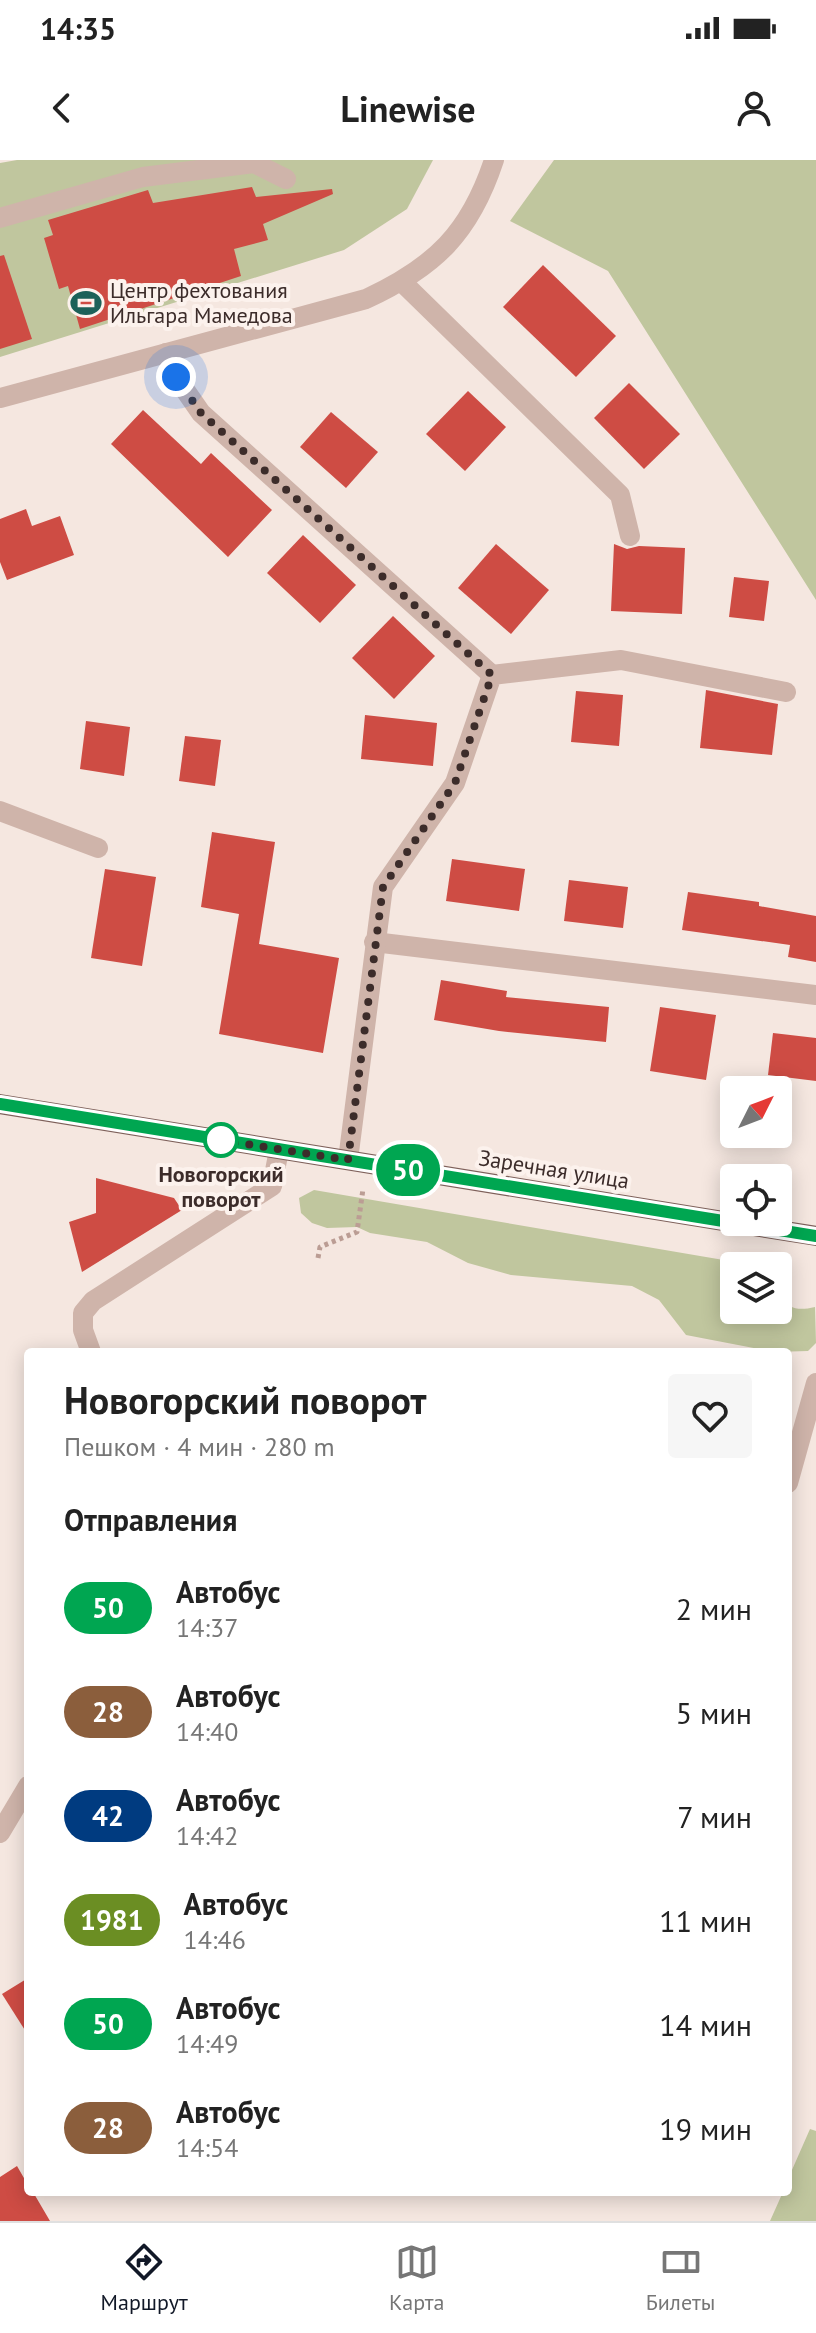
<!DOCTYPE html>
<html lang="ru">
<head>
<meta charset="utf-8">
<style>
	body { margin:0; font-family:"PT Sans",sans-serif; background:#f6f6f6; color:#222; height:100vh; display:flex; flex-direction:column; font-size:30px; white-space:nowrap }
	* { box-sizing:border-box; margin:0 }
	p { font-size:26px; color:#767676 }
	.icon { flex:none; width:44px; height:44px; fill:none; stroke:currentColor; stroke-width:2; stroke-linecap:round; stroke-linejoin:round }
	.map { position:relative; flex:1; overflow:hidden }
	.drawer { position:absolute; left:24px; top:1188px; width:768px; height:848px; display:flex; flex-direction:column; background:#fff; border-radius:8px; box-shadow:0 4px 20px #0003 }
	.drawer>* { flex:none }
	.badge { padding:0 16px; border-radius:26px; font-size:28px; line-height:52px }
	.needle { width:52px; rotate:48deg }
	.controls { position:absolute; left:720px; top:916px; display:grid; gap:16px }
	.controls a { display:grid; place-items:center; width:72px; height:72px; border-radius:8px; background:#fff; box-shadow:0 4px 20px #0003; font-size:40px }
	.you { position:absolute; width:40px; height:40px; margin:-20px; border:6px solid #fff; border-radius:50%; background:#1a73e8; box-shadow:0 0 0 12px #1a73e833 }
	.map>.badge { position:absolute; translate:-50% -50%; box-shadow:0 0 0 4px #fff }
	h2 { padding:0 40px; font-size:30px; line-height:72px }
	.round { display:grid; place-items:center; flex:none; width:84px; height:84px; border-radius:8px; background:#f6f6f6 }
	.headline { display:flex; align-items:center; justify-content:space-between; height:136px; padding:0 40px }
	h1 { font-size:38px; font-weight:800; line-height:60px }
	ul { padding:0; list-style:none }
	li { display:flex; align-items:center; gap:24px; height:104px; padding:0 40px }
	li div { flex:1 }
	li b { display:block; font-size:30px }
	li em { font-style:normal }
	li .badge { min-width:88px; font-weight:700; text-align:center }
	.status { display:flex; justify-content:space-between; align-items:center; height:56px; padding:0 40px; background:#fff; direction:ltr }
	.status svg { height:22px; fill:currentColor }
	header { display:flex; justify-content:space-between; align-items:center; height:104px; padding:0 40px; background:#fff; font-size:36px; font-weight:800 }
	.dock { display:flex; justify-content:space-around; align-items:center; height:112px; border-top:2px solid #e0e0e0; background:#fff; font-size:22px; color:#767676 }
	.dock a { display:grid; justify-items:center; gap:4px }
	.dock .selected { color:#111827 }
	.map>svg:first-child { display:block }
	.green { fill:#c0c69e }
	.building { fill:#ce4c44 }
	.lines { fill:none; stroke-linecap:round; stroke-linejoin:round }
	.path { stroke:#bb9d94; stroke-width:5; stroke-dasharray:4 4; stroke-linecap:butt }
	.minor { stroke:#cfb4aa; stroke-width:20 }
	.major { stroke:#7e605a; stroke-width:20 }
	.line-casing { stroke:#fff; stroke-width:18 }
	.line { stroke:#00a651; stroke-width:12 }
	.walk { stroke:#3c2c2a; stroke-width:8; stroke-dasharray:0 14.4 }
	.stop-dot { fill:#fff; stroke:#00a651; stroke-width:4 }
	.labels { text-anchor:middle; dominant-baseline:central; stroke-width:8; stroke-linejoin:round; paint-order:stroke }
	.poi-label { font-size:22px; fill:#3c2c2a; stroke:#fcf2ed; text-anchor:start }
	.street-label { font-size:22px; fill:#3c2c2a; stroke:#fcf2ed }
	.stop-label { font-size:22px; font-weight:bold; fill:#3c2c2a; stroke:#fcf2ed }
</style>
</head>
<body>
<div class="status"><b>14:35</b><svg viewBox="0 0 49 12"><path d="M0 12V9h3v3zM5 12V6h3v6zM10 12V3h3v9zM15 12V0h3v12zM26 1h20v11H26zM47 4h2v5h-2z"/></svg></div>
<header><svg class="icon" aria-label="back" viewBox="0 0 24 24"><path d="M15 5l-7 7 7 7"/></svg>Linewise<svg class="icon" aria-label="person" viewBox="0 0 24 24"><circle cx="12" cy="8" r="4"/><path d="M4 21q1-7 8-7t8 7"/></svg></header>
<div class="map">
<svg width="816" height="2061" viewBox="0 0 816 2061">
	<rect width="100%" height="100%" fill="#f5e7e0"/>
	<g class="green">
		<path d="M 17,0 L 433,0 L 407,49 L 344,90 L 0,197 L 0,3 Z"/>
		<path d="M 554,0 L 816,0 L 816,440 L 608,111 L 510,61 Z"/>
		<path d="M 314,1030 L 747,1104 L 752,1106 L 734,1106 L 734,1150 L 778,1150 L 778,1137 C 790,1149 798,1151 815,1147 L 816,1183 L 808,1191 L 774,1192 L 686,1175 L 659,1140 L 632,1126 L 511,1115 L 468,1103 L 427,1082 L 370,1073 L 357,1067 L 327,1068 L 312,1063 L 301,1053 L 299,1038 Z"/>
		<path d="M 810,1969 L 816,1971 L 816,2061 L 770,2061 L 783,2032 L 788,2032 L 788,2019 Z"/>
	</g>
	<g class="building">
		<path d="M 252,27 L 256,37 L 332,29 L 333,34 L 263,64 L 268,80 L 234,89 L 241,116 L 80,169 L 68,126 L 59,129 L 44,78 L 53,75 L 48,60 L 148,30 L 153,43 Z"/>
		<path d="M 4,95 L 32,179 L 0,189 L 0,96 Z"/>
		<path d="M 543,105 L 616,176 L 576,217 L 503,147 Z"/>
		<path d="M 629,223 L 680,274 L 644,309 L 594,258 Z"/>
		<path d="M 468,231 L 506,267 L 465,311 L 426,274 Z"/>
		<path d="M 143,250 L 201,304 L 211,293 L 272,350 L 228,397 L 111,284 Z"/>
		<path d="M 331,252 L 378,292 L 346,328 L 300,287 Z"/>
		<path d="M 26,349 L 32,366 L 60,356 L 74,395 L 7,420 L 0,402 L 0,359 Z"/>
		<path d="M 303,375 L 356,425 L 320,463 L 267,413 Z"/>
		<path d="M 496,384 L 549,430 L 511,474 L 458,428 Z"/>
		<path d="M 614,384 L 627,389 L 639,386 L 685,388 L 682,454 L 611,451 Z"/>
		<path d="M 734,417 L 769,421 L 764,461 L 729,457 Z"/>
		<path d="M 393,456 L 435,496 L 394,539 L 352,498 Z"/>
		<path d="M 706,530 L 778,544 L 772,595 L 700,588 Z"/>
		<path d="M 576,531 L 623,535 L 619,586 L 571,582 Z"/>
		<path d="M 365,555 L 437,563 L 433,606 L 361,599 Z"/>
		<path d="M 86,561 L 130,567 L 124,616 L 80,609 Z"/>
		<path d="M 185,576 L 221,580 L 215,626 L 179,621 Z"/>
		<path d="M 212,672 L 275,682 L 259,784 L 339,798 L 323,893 L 219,874 L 239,754 L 201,747 Z"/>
		<path d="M 452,699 L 525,709 L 519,751 L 446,741 Z"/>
		<path d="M 105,709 L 156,717 L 142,806 L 91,798 Z"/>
		<path d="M 569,720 L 628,727 L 623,768 L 564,761 Z"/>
		<path d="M 688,732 L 759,742 L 759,746 L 816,756 L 816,802 L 788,797 L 790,785 L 682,770 Z"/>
		<path d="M 441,820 L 507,831 L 506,837 L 609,847 L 606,882 L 499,871 L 434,860 Z"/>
		<path d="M 660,847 L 716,855 L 706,920 L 650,911 Z"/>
		<path d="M 773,873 L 816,878 L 816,921 L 768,915 Z"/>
		<path d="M 96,1018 L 174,1038 L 182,1050 L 82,1112 L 69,1062 L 96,1053 Z"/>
		<path d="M 28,1818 L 28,1875 L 2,1834 Z"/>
		<path d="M 17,2006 L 28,2025 L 28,2032 L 33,2032 L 50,2061 L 0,2061 L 0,2017 Z"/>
	</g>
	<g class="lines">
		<path class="path" d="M 318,1098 L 320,1087 L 357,1072 L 363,1029"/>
		<g class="minor">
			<path d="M 0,58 L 143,17 L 254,3 L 286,19"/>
			<path d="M 402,122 L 620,335 L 630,376"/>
			<path d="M 166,193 L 176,217 L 201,253 L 492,515"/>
			<path d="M 0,238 L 366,139 C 435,107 470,73 494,0"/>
			<path d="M 0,651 L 98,688"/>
			<path d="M 374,782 L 816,835"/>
			<path d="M 348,1000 L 383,727 L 455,623 L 492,515 L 621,500 L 786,532"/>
			<path d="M 91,1192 L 83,1170 L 83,1153 L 93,1141 L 272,1026 L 279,990"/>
			<path d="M 788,1323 L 816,1223"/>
			<path d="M 0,1673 L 28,1626"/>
		</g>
		<path class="major" d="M 0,944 L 816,1076"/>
	</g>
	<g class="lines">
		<g class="line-casing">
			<path id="line" d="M 0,944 L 816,1076"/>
		</g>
		<use href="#line" class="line"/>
		<path class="walk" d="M 176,217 L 201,253 L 492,515 L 455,623 L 383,727 L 348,1000 L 221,980"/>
	</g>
	<defs>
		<g id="stadium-bare" transform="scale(2.4)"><path d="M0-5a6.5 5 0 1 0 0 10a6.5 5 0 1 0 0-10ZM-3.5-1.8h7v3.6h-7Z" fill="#1c6159" stroke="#fcf2ed" stroke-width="2.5" paint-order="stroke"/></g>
	</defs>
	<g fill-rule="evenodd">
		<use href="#stadium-bare" x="86" y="143"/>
	</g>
	<circle class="stop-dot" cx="221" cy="980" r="16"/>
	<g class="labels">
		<g class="poi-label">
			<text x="110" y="130">Центр фехтования<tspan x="110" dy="25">Ильгара Мамедова</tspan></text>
		</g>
		<g class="street-label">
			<text transform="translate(554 1009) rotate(9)">Заречная улица</text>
		</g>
		<g class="stop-label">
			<text x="221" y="1014">Новогорский<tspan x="221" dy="25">поворот</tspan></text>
		</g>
	</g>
</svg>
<div class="controls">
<a><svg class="needle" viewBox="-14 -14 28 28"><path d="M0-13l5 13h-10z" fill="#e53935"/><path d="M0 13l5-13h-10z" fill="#767676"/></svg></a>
<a><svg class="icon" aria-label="locate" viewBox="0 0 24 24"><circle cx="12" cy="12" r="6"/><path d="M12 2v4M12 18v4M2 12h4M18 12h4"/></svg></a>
<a><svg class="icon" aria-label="layers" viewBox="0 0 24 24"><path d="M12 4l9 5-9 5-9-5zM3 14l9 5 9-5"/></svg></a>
</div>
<div class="you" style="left:176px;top:217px"></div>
<b class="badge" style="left:408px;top:1010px;background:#00a651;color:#fff">50</b>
<section class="drawer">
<div class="headline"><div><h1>Новогорский поворот</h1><p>Пешком · 4 мин · 280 m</p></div><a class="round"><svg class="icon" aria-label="heart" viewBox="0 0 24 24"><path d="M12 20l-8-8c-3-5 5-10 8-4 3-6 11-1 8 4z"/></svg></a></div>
<h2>Отправления</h2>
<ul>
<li><span class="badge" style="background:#00a651;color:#fff">50</span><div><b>Автобус</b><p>14:37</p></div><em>2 мин</em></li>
<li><span class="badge" style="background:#8b5e3c;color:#fff">28</span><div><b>Автобус</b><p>14:40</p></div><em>5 мин</em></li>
<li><span class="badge" style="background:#003b80;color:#fff">42</span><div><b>Автобус</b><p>14:42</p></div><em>7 мин</em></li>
<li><span class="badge" style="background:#6b8e23;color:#fff">1981</span><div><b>Автобус</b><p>14:46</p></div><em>11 мин</em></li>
<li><span class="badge" style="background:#00a651;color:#fff">50</span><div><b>Автобус</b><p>14:49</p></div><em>14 мин</em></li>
<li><span class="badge" style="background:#8b5e3c;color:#fff">28</span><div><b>Автобус</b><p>14:54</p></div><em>19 мин</em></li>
</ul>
</section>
</div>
<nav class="dock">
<a class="selected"><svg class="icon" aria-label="directions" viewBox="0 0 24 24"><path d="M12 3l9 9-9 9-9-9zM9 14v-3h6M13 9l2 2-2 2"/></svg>Маршрут</a>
<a><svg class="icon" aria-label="map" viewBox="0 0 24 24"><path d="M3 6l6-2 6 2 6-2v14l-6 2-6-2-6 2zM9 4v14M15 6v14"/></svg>Карта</a>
<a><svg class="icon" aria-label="tickets" viewBox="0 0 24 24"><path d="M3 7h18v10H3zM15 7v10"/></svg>Билеты</a>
</nav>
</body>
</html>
